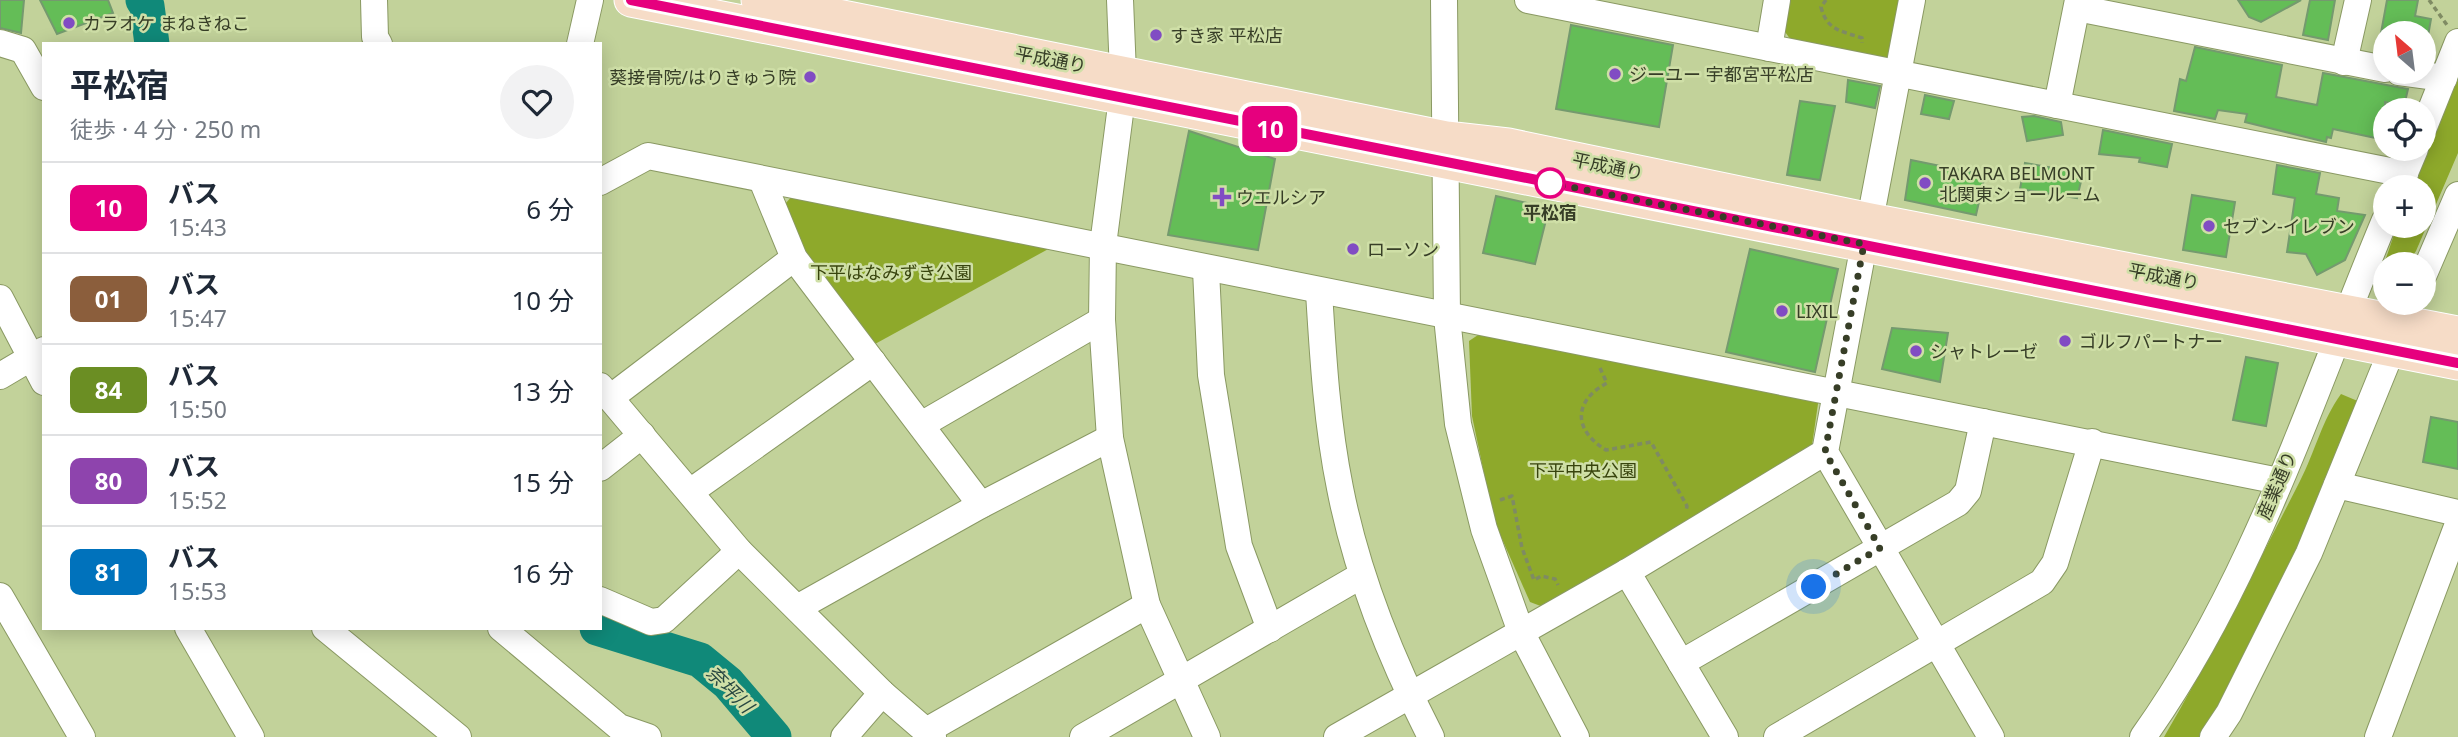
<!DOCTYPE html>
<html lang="ja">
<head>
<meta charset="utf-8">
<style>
	body { margin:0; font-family:"Noto Sans","Noto Sans JP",sans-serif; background:#f2f2f3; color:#1f2937; height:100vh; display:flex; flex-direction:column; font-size:26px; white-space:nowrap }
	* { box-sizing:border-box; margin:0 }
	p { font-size:23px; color:#747a83 }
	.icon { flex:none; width:38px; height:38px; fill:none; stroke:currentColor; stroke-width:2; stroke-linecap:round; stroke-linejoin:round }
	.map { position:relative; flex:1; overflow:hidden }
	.drawer { position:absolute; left:42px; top:42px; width:560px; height:588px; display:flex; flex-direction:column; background:#fff; border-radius:0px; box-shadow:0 4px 18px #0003 }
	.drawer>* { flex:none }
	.badge { padding:0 14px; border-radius:10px; font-size:24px; line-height:46px }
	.needle { width:46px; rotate:332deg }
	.tools { position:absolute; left:2373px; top:21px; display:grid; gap:14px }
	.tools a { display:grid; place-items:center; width:63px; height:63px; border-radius:50%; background:#fff; box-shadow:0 4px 18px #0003; font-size:35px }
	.you { position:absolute; width:35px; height:35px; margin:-18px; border:5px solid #fff; border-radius:50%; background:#1a73e8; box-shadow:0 0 0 10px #1a73e833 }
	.map>.badge { position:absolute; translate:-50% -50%; box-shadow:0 0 0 4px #fff }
	.round { display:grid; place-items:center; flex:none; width:74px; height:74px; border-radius:37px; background:#f2f2f3 }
	.headline { display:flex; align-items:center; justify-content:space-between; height:119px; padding:0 28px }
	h1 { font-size:33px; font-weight:700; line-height:52px }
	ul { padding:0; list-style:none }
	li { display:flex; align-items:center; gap:21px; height:91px; padding:0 28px; border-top:2px solid #e0e1e3 }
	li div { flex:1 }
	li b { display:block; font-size:26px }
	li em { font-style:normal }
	li .badge { min-width:77px; font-weight:700; text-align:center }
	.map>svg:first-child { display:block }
	.green { fill:#8ea92b }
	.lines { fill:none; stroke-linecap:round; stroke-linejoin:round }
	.river { stroke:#108979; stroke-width:35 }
	.building { fill:#64bd57; stroke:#749a6e; stroke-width:2 }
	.minor-casing { stroke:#8a9963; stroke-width:28 }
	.major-casing { stroke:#fff; stroke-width:35 }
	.path { stroke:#7f8b63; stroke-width:3.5; stroke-dasharray:5 3.5; stroke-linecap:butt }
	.minor { stroke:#fff; stroke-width:26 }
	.major { stroke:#f6dcc7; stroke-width:33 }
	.line-casing { stroke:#fff; stroke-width:16 }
	.line { stroke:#e6007e; stroke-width:10 }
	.walk { stroke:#373e27; stroke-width:7; stroke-dasharray:0 12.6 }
	.poi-dot { fill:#814cc3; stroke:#cfdfa7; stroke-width:2.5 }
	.stop-dot { fill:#fff; stroke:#e6007e; stroke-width:3.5 }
	.labels { text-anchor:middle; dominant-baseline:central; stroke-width:5; stroke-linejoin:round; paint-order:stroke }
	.poi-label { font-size:18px; fill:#373e27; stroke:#cfdfa7; text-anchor:start }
	.street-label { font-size:18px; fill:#373e27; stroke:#cfdfa7 }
	.stop-label { font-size:18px; font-weight:bold; fill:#373e27; stroke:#cfdfa7 }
	.park-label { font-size:18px; fill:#38440d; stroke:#cfdfa7 }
	.water-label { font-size:19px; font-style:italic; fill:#284741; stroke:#cfdfa7 }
</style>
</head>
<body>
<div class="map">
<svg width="2458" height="737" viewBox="0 0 2458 737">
	<rect width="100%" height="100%" fill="#c2d29a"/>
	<g class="green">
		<path d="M 1789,0 L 1899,0 L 1888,61 L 1793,43 L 1783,29 Z"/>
		<path d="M 2458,76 L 2458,153 L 2416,251 L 2407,264 L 2385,261 L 2397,226 L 2424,226 L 2424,187 L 2413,187 Z"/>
		<path d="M 793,195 L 1052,247 L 875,344 L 802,252 L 785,204 Z"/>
		<path d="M 1484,331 L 1819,397 L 1811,452 L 1546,608 L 1530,602 L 1494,521 L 1472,416 L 1469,341 Z"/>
		<path d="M 2341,394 L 2360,402 L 2314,526 L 2207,737 L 2164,737 C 2213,653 2256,567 2300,481 C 2315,452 2322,420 2341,394 Z"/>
	</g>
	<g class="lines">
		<g class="river">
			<path d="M 143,0 L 147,6 L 152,44"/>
			<path d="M 597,628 L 700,660 L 728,683 L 774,737"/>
		</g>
	</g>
	<g class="building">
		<path d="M 0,0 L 24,0 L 21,33 L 0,28 Z"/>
		<path d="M 40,0 L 108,0 L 113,13 L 57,34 Z"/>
		<path d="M 2238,0 L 2301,0 L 2261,22 L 2249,17 Z"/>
		<path d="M 2310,0 L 2335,0 L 2328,40 L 2303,35 Z"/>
		<path d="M 2387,0 L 2418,0 L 2415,16 L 2431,19 L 2428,36 L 2424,33 L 2381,33 Z"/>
		<path d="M 1571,25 L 1673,45 L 1659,127 L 1556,109 Z"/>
		<path d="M 2195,47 L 2282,65 L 2276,97 L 2317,105 L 2323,73 L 2408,89 L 2404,106 L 2385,102 L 2385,140 L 2333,129 L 2331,138 L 2327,137 L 2326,142 L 2245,122 L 2247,114 L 2218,110 L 2215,119 L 2174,111 L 2180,79 L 2186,81 Z"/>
		<path d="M 1848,80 L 1880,86 L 1875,108 L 1846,102 Z"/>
		<path d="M 1925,95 L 1954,101 L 1949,119 L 1921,114 Z"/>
		<path d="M 1800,101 L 1835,106 L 1820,180 L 1787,175 Z"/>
		<path d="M 2034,116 L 2061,122 L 2063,135 L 2027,141 L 2022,117 Z"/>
		<path d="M 2103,130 L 2172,144 L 2167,167 L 2139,162 L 2140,158 L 2099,154 Z"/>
		<path d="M 1189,131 L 1275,159 L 1258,250 L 1168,235 Z"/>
		<path d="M 1911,160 L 1985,175 L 1976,215 L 1905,200 Z"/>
		<path d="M 2025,163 L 2083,173 L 2077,198 L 2020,189 Z"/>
		<path d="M 2277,165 L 2320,173 L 2316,194 L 2339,198 L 2337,211 L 2365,215 L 2345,260 L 2317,275 L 2306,254 L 2287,252 L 2295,198 L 2273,194 Z"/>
		<path d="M 2192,195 L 2235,202 L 2226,257 L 2183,250 Z"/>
		<path d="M 1496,196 L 1549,208 L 1535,264 L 1483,253 Z"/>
		<path d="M 1750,249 L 1838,269 L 1815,372 L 1726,352 Z"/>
		<path d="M 1892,328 L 1948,333 L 1940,382 L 1882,369 Z"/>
		<path d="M 2246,357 L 2278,363 L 2266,426 L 2233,420 Z"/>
		<path d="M 2431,417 L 2458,422 L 2458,469 L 2423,462 Z"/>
	</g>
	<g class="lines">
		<g class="minor-casing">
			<g id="minor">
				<path d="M 374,0 L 375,37 L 379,44"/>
				<path d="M 1120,0 L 1123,73"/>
				<path d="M 1444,0 L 1447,317 L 1458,424 L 1484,529 L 1521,632 L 1576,737"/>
				<path d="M 1528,0 L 2405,174"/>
				<path d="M 2077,8 L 2385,69"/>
				<path d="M 0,43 L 23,50 L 44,87"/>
				<path d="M 580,44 L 590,0"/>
				<path d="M 1769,48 L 1777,0"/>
				<path d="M 2344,62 L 2358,0"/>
				<path d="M 2399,72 L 2444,78"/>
				<path d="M 1122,98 L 1103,245 L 1102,320 L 1110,438 L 1147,605 L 1207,737"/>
				<path d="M 2057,105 L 2078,0"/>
				<path d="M 2424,127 L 2458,42"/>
				<path d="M 762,180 L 794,258 L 981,505"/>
				<path d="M 600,182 L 648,156 L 2279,481"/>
				<path d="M 2399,187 L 2415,149"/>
				<path d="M 1870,220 L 1912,0"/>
				<path d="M 1864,244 L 1825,452 L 1991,737"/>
				<path d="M 1206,270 L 1211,375 L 1239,546 L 1270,629"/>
				<path d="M 2424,274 L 2458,195"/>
				<path d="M 1319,292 C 1323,357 1327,424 1340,488 C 1357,575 1391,659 1431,737"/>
				<path d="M 0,298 L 44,382"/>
				<path d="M 0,376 L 44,350"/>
				<path d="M 600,386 L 739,551 L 882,693 L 933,737"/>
				<path d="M 610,398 L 794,258"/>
				<path d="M 921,425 L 1102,320"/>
				<path d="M 600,468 L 642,435"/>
				<path d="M 2337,485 L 2458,513"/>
				<path d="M 690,492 L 873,362"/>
				<path d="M 1627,572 L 1725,737"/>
				<path d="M 0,596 L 82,737"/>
				<path d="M 600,600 L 651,622 L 664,620 L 739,551"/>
				<path d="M 797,608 L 981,505 L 1110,438"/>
				<path d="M 188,628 L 251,737"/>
				<path d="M 325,628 L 458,737"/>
				<path d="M 501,628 L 619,727 L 648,737"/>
				<path d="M 1681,663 L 1958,503 L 1968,491 L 1983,422"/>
				<path d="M 926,731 L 1147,605"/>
				<path d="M 844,737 L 882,693"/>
				<path d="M 1083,737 L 1362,575"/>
				<path d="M 1337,737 L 1627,572 L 1825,452"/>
				<path d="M 1777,737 L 2042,582 L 2055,563 L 2092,442"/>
				<path d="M 2143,737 C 2254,582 2312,394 2385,220"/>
				<path d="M 2213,737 L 2229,713 L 2309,553 L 2411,303"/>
				<path d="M 2378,737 L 2458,524"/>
			</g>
		</g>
		<g class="major-casing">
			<g id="major">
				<path d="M 631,0 L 2458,363"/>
				<path d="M 758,0 L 1446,138 L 1508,145 L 1870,220 L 2458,333"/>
			</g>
		</g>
		<g class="path">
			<path d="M 1826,0 L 1821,7 C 1827,31 1842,31 1862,38 L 1862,43"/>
			<path d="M 2429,0 L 2447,25"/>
			<path d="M 1600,368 L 1607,383 C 1573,401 1573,430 1606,450 L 1651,442 L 1687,506 L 1686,511"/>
			<path d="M 1500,500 L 1512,496 L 1522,548 L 1534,580 L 1541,576 L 1555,579 L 1558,585"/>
		</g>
		<use href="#minor" class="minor"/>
		<use href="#major" class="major"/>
	</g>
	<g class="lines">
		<g class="line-casing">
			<path id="line" d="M 631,0 L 2458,363"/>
		</g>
		<use href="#line" class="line"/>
		<path class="walk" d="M 1550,183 L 1864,244 L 1825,452 L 1880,548 L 1814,587"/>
	</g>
	<g class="poi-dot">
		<circle cx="69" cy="23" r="7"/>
		<circle cx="1156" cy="35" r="7"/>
		<circle cx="1615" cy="74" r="7"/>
		<circle cx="810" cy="77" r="7"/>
		<circle cx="1925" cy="183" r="7"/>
		<path d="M1218.5 186.5h7v7h7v7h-7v7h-7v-7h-7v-7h7z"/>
		<circle cx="2209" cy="226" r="7"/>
		<circle cx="1353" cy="249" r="7"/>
		<circle cx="1782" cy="311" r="7"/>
		<circle cx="2065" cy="341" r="7"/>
		<circle cx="1916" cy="351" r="7"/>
	</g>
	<circle class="stop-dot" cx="1550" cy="183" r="14"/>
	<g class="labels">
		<g class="poi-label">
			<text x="83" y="23">カラオケ まねきねこ</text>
			<text x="1170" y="35">すき家 平松店</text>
			<text x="1629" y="74">ジーユー 宇都宮平松店</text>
			<text x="796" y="77" text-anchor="end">葵接骨院/はりきゅう院</text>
			<text x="1939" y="173">TAKARA BELMONT<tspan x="1939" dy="21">北関東ショールーム</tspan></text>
			<text x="1236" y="197">ウエルシア</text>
			<text x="2223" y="226">セブン-イレブン</text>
			<text x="1367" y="249">ローソン</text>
			<text x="1796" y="311">LIXIL</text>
			<text x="2079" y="341">ゴルフパートナー</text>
			<text x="1930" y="351">シャトレーゼ</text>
		</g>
		<g class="street-label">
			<text transform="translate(1051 59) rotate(11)">平成通り</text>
			<text transform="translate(1608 166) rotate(12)">平成通り</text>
			<text transform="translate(2164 276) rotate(11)">平成通り</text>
			<text transform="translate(2276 485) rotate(-67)">産業通り</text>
		</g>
		<g class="stop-label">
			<text x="1550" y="212">平松宿</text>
		</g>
		<g class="park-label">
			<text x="891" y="272">下平はなみずき公園</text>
			<text x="1583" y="470">下平中央公園</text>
		</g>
		<g class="water-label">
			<text transform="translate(730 689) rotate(45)">奈坪川</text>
		</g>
	</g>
</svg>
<div class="tools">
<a><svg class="needle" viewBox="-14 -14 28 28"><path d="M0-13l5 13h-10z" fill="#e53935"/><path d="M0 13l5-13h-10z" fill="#747a83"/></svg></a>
<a><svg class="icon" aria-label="locate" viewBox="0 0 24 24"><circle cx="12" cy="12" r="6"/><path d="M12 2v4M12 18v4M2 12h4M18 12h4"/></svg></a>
<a>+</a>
<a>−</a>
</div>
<div class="you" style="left:1814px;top:587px"></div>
<b class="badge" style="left:1270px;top:129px;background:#e6007e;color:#fff">10</b>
<section class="drawer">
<div class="headline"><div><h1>平松宿</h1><p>徒歩 · 4 分 · 250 m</p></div><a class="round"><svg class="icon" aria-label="heart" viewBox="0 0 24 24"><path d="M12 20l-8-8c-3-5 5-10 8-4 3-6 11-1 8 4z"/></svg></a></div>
<ul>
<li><span class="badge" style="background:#e6007e;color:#fff">10</span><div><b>バス</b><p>15:43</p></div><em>6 分</em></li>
<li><span class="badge" style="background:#8b5e3c;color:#fff">01</span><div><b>バス</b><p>15:47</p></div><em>10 分</em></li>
<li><span class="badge" style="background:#6b8e23;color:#fff">84</span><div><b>バス</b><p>15:50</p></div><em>13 分</em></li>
<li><span class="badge" style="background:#8e44ad;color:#fff">80</span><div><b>バス</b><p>15:52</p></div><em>15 分</em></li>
<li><span class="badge" style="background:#0072bc;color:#fff">81</span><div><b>バス</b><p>15:53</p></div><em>16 分</em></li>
</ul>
</section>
</div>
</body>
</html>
